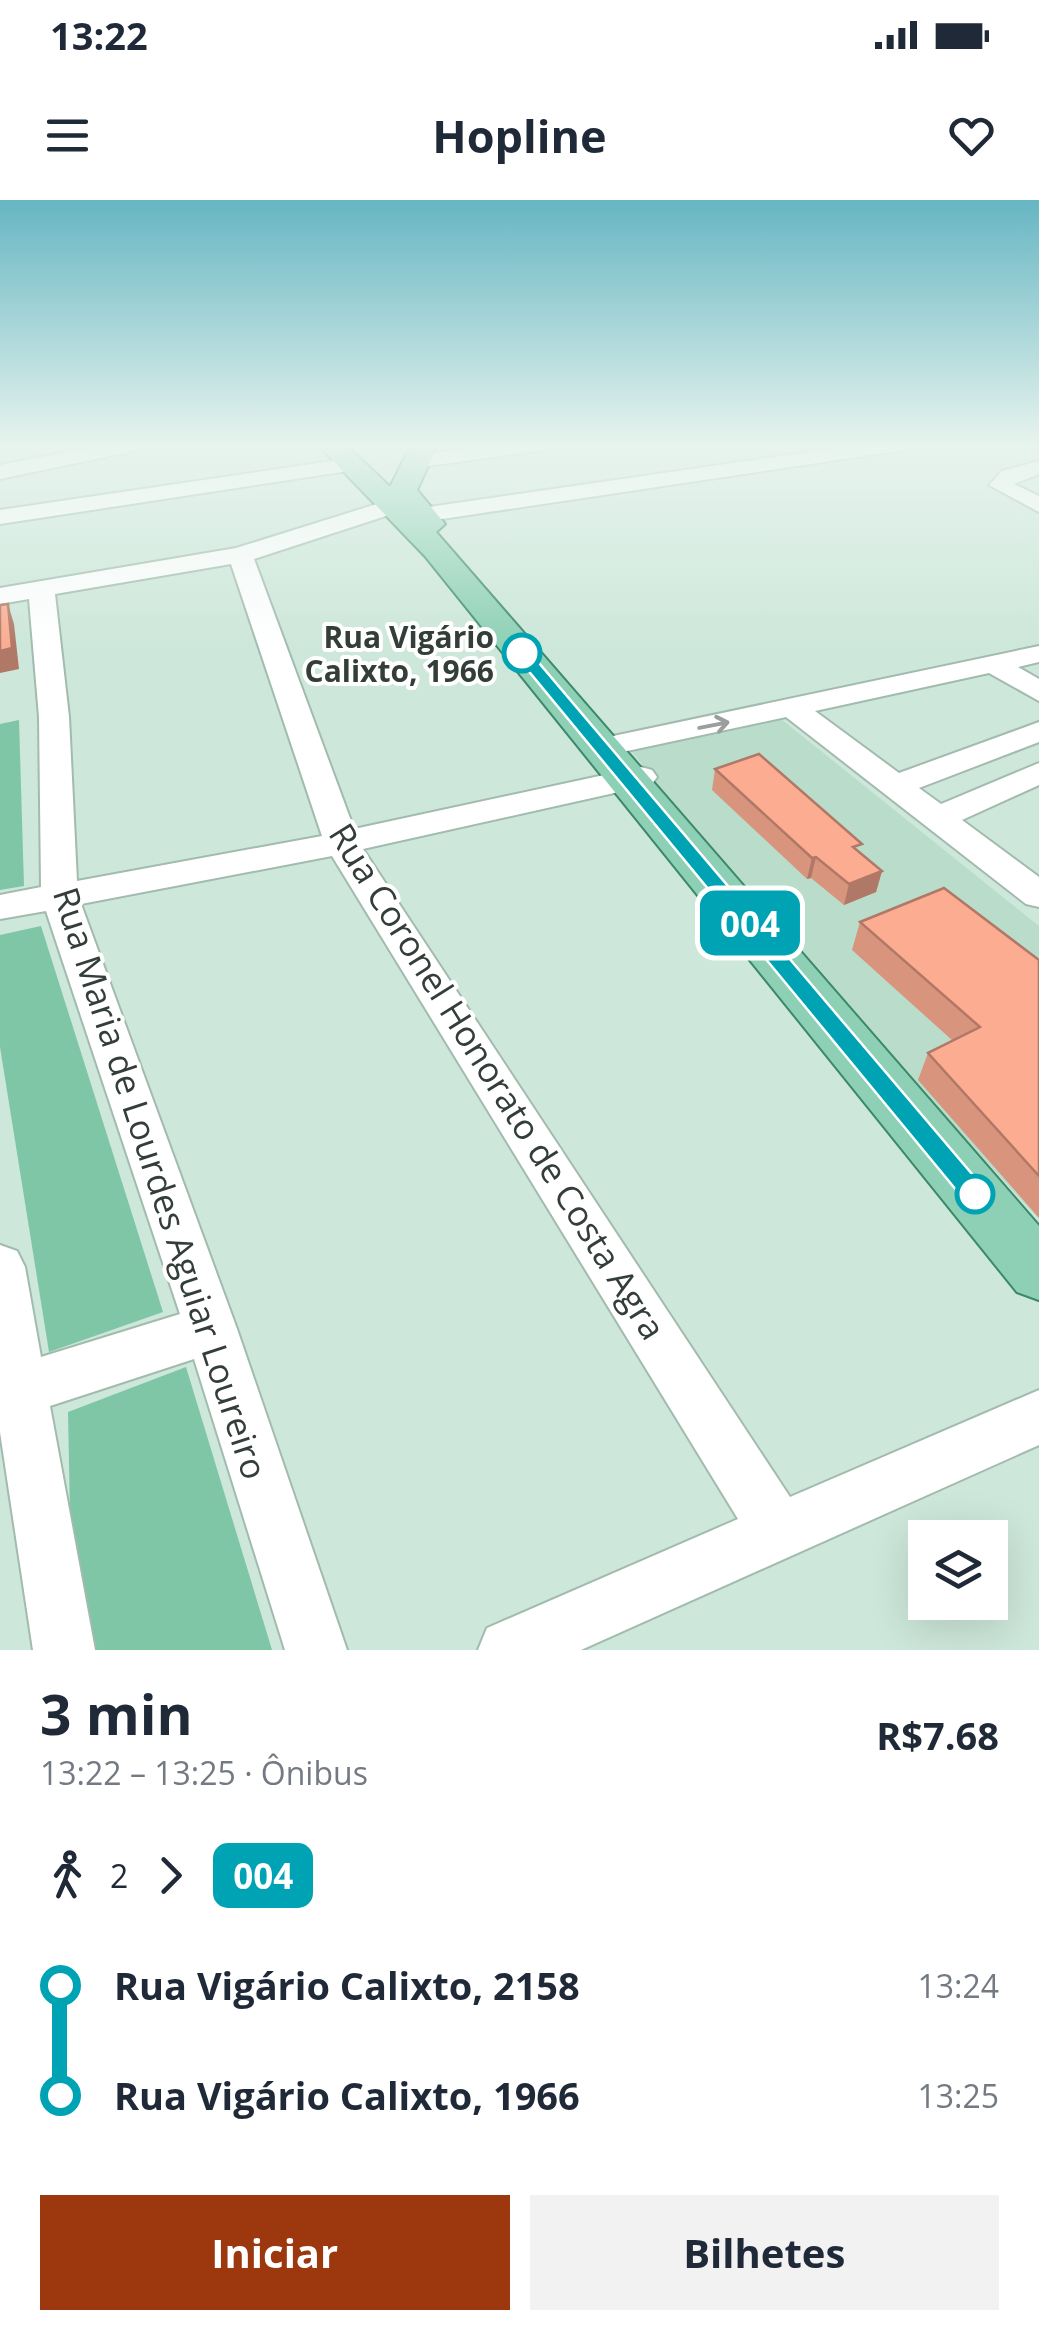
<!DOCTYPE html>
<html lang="pt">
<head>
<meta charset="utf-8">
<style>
	body { margin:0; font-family:"Open Sans",sans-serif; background:#f2f2f3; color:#1f2937; height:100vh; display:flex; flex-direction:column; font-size:38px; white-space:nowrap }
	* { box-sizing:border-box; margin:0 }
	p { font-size:32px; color:#747a83 }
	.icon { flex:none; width:55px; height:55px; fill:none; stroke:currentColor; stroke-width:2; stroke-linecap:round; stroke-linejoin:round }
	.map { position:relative; height:1450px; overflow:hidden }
	.details { display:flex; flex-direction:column; background:#fff; flex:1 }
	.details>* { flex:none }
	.badge { padding:0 20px; border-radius:15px; font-size:35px; line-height:65px }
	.fabs { position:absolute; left:908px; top:1320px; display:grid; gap:20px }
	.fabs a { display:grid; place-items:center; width:100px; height:100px; border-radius:0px; background:#fff; box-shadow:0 10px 40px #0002; font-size:50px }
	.map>.badge { position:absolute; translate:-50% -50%; box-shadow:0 0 0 5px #fff }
	.legs { display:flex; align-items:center; gap:15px; height:110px; padding:0 40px; font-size:32px }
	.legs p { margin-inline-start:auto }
	.head { display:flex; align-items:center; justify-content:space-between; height:170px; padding:0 40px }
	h1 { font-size:55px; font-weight:700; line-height:75px }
	.action { display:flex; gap:20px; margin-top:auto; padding:20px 40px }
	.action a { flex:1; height:115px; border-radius:0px; background:#9d370d; color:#fff; font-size:40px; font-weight:700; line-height:115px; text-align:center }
	.action a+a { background:#f2f2f3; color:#1f2937 }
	ul { padding:0 40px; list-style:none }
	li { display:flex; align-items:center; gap:35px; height:110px; font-size:38px }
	li i { display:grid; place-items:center; width:15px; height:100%; margin:0 12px; background:currentColor }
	li i::after { content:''; width:25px; height:25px; margin:-12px; border:8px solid; border-radius:50%; background:#fff }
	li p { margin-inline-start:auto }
	li:first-child i { background:linear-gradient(#0000 50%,currentColor 0) }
	li:last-child i { background:linear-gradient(currentColor 50%,#0000 0) }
	.status { display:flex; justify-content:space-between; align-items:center; height:70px; padding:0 50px; background:#fff; direction:ltr }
	.status svg { height:28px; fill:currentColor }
	header { display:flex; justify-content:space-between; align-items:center; height:130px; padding:0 40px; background:#fff; font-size:45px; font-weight:700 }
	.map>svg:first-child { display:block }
	.built { fill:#badccb }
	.green { fill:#7ec6a5 }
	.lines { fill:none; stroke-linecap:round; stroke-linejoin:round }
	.minor-casing { stroke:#a2bbae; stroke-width:4 }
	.major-casing { stroke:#3c896a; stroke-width:4 }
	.minor { fill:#fff; fill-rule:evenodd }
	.major { fill:#8dd0b5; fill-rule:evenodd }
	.wall { fill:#d8947d }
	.shaded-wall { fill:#b07866 }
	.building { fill:#fbac91; stroke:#b07866; stroke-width:2.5 }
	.oneway { stroke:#9a9e9c }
	.line-1 { fill:#00a3b4; stroke:#fff; stroke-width:2.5 }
	.stop-1-dot { fill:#fff; stroke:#00a3b4; stroke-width:5 }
	.labels { text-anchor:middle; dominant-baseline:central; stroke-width:8; stroke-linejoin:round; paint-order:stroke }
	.far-stop-label { font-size:30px; font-weight:bold; fill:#343e39; stroke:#fff; text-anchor:end }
	.street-label { font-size:35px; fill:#343e39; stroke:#fff }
</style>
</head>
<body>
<div class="status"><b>13:22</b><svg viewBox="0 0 49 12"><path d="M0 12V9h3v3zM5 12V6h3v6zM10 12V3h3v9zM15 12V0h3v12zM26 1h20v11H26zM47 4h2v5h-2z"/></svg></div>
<header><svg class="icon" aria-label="menu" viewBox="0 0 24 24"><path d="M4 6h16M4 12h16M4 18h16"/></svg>Hopline<svg class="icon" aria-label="heart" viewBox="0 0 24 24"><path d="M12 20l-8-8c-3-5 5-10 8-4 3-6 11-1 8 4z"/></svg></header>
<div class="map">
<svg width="1039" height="1450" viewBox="0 0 1039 1450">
	<rect width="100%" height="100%" fill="#cde7da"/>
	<path class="built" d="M 776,515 L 1039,726 L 1039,1019 L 825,788 L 627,546 Z"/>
	<g class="green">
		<path d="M 19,520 L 24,686 L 0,690 L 0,524 Z"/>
		<path d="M 41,726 L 163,1112 L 49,1152 L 0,847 L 0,735 Z"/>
		<path d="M 186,1167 L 272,1450 L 87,1450 L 71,1363 L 68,1212 Z"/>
	</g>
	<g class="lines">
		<g class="minor-casing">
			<g id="minor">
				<path d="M 110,244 L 149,244 L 139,250 L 0,279 L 0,265 Z"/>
				<path d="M 502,244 L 555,244 L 545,250 L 413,268 L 402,262 L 413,256 Z"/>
				<path d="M 864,244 L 914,244 L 904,250 L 422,322 L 410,315 L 422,308 Z"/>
				<path d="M 353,258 L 364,264 L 361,269 L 0,324 L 0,310 Z"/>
				<path d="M 1039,261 L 1039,274 L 1014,284 L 1039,296 L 1039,312 L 989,285 L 1002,271 Z"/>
				<path d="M 396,298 L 404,300 L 407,305 L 404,310 L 254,359 L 354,629 L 641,567 L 652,570 L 657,577 L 652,584 L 641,587 L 363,649 L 790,1297 L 1039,1190 L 1039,1245 L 581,1450 L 478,1450 L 487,1428 L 738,1319 L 332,656 L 81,704 L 237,1129 L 347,1450 L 285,1450 L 194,1159 L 50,1206 L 95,1450 L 33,1450 L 0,1232 L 0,1045 L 17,1051 L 25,1067 L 41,1157 L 180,1114 L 46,711 L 0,719 L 0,695 L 41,687 L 39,517 L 29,399 L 0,404 L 0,388 L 236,348 ZM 231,364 L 322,636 L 77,681 L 69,517 L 55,394 Z"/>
				<path d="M 1039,446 L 1039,462 L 1018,467 L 1039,479 L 1039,501 L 989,473 L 815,511 L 899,573 L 1039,522 L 1039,542 L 919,588 L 941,604 L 1039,563 L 1039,585 L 962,620 L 1039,677 L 1039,707 L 1026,704 L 786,517 L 599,557 L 588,555 L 583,548 L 588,541 L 599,539 Z"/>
			</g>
		</g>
		<g class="major-casing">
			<path id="major" d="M 317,244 L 345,244 L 390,287 L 412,244 L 438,244 L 417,290 L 445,324 L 436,332 L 1039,1026 L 1039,1100 L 1017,1092 L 425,356 Z"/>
		</g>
		<use href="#minor" class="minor"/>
		<use href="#major" class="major"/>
	</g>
	<g class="wall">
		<path d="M 715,569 L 860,652 L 882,671 L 876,692 L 844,705 L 811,678 L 807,679 L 712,590 Z"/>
		<path d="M 860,722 L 1039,760 L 1039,1018 L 918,880 L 928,853 L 953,841 L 852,750 Z"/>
	</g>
	<g class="shaded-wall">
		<path d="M 8,404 L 14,424 L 19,469 L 0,473 L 0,451 Z"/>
		<path d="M 816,657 L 811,678 L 807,679 L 812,658 Z"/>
		<path d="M 882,671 L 876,692 L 844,705 L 849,684 Z"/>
	</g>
	<g class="building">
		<path d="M 8,404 L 12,448 L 0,451 L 0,405 Z"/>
		<path d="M 759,554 L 862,644 L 853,647 L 882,671 L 849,684 L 816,657 L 812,658 L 715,569 Z"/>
		<path d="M 944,688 L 1039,760 L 1039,976 L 928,853 L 980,827 L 860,722 Z"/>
	</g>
	<defs><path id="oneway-shaft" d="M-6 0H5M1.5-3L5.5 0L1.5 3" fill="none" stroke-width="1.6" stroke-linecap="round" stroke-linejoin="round" transform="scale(2.5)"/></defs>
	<use class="oneway" href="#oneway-shaft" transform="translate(714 525) rotate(-11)"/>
	<linearGradient id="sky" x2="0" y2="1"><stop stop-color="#66b6c3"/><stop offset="0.55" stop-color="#e8f4ee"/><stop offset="1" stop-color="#e8f4ee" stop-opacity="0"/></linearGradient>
	<rect width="1039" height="447" fill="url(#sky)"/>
	<path class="line-1" d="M 522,449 L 528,450 L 983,987 L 987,994 L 983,1002 L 975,1005 L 966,1002 L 517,457 L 515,453 Z"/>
	<g class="stop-1-dot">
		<circle cx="522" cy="453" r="18"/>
		<circle cx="975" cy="994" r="18"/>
	</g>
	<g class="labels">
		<g class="far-stop-label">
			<text x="494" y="436">Rua Vigário<tspan x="494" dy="34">Calixto, 1966</tspan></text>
		</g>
		<g class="street-label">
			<text transform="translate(498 881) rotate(58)">Rua Coronel Honorato de Costa Agra</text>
			<text transform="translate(161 983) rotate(72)">Rua Maria de Lourdes Aguiar Loureiro</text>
		</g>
	</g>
</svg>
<div class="fabs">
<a><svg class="icon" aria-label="layers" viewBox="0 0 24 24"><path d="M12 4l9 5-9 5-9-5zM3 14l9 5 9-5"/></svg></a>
</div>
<b class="badge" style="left:750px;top:723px;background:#00a3b4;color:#fff">004</b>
</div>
<section class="details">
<div class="head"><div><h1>3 min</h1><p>13:22 – 13:25 · Ônibus</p></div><b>R$7.68</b></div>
<div class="legs"><svg class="icon" aria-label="walk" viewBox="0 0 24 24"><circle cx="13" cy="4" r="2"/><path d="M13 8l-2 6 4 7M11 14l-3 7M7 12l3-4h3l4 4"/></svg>2<svg class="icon" aria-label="forward" viewBox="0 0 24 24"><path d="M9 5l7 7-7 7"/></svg><b class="badge" style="background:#00a3b4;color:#fff">004</b></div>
<ul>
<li><i style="color:#00a3b4"></i><b>Rua Vigário Calixto, 2158</b><p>13:24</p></li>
<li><i style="color:#00a3b4"></i><b>Rua Vigário Calixto, 1966</b><p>13:25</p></li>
</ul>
<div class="action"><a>Iniciar</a><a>Bilhetes</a></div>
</section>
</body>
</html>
